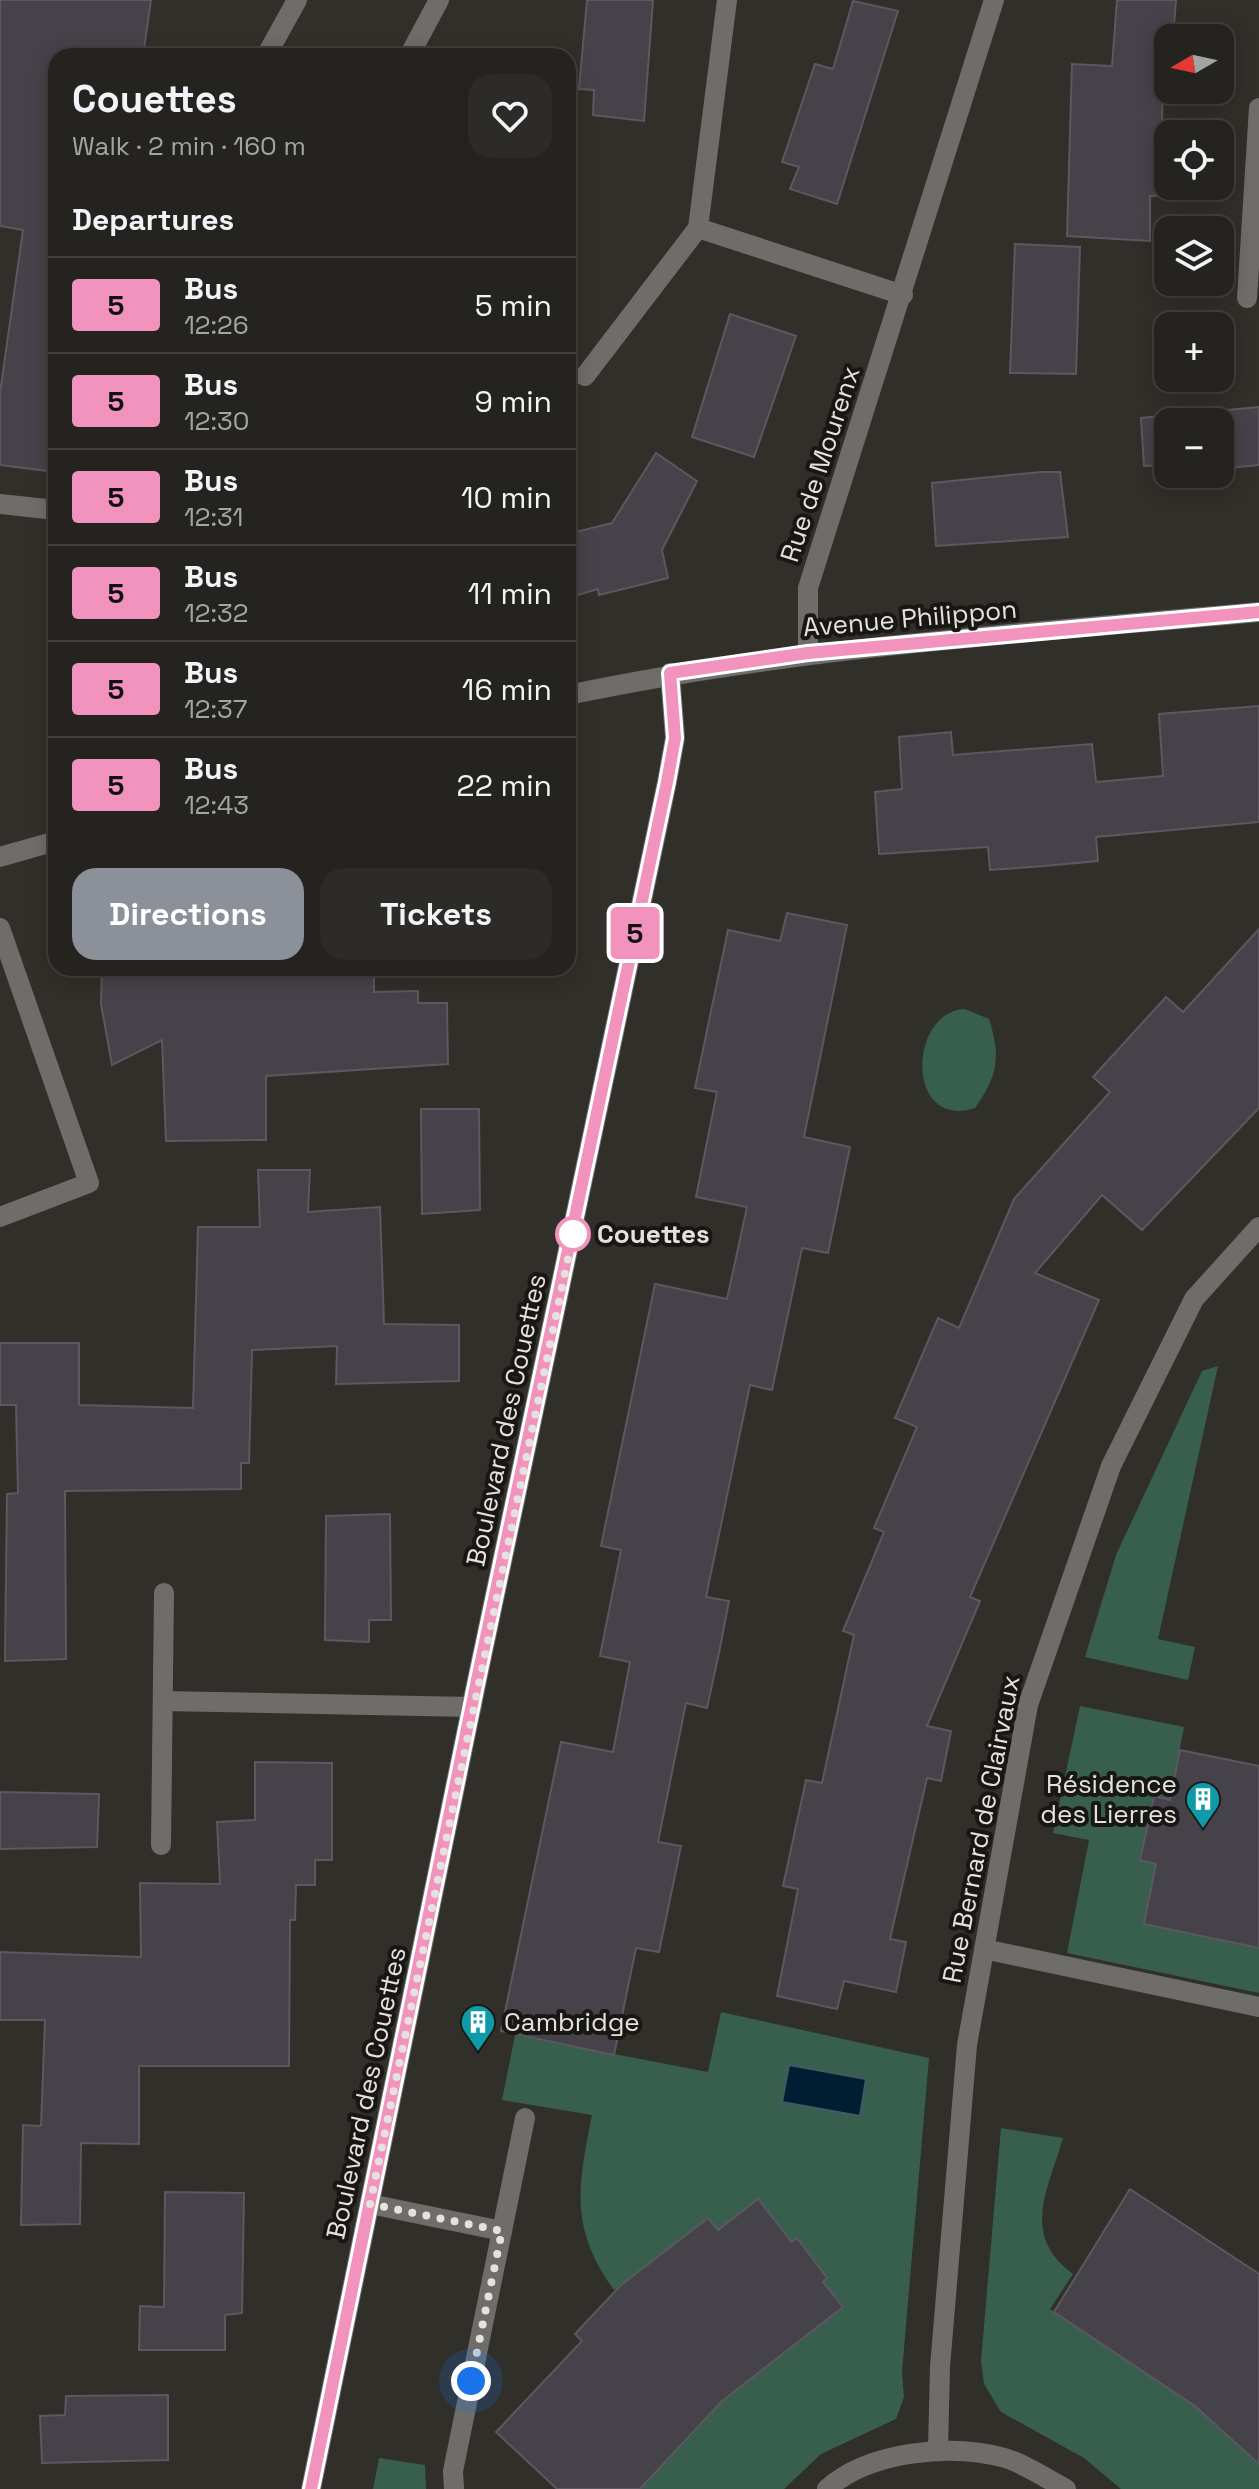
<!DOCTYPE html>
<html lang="en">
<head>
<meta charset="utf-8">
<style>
	body { margin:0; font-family:"Space Grotesk",sans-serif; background:#2d2b28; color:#f1f3f6; height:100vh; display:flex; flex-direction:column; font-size:30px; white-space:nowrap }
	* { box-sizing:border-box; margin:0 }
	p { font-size:26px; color:#a3a4a4 }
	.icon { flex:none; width:44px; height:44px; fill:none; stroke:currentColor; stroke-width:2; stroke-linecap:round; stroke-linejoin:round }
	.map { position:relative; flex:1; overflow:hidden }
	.details { position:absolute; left:48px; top:48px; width:528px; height:928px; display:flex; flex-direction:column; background:#25231f; border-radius:24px; box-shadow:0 4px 20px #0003,0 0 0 2px #42403d }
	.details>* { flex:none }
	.badge { padding:0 16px; border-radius:6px; font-size:28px; line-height:52px }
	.needle { width:52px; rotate:261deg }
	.fabs { position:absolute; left:1154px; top:24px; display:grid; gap:16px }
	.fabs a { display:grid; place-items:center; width:80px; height:80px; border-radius:16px; background:#25231f; box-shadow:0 4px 20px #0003,0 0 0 2px #42403d; font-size:40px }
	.you { position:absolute; width:40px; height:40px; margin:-20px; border:6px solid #fff; border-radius:50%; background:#1a73e8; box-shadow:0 0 0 12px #1a73e833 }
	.map>.badge { position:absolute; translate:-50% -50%; box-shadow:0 0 0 4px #fff }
	h2 { padding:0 24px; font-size:30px; line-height:72px }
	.round { display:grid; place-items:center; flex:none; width:84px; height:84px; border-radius:24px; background:#2d2b28 }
	.overview { display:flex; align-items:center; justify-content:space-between; height:136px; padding:0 24px }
	h1 { font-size:38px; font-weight:700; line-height:60px }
	.button { display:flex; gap:16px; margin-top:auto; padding:16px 24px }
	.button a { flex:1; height:92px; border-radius:24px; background:#8c9099; color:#fff; font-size:32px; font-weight:700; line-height:92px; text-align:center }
	.button a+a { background:#2d2b28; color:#f1f3f6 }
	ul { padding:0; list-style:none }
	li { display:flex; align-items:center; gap:24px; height:96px; padding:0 24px; border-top:2px solid #42403d }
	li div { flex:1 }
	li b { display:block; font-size:30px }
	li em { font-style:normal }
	li .badge { min-width:88px; font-weight:700; text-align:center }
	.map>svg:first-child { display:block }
	.green { fill:#385f4d }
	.water { fill:#001e31; stroke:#445965; stroke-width:2 }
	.building { fill:#454249; stroke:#5b585f; stroke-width:2 }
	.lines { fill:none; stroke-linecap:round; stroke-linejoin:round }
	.minor { stroke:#6f6d6a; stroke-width:20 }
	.line-casing { stroke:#fff; stroke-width:18 }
	.line { stroke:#f193bd; stroke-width:12 }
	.walk { stroke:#e3e2de; stroke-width:8; stroke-dasharray:0 14.4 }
	.stop-dot { fill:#fff; stroke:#f193bd; stroke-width:4 }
	.labels { text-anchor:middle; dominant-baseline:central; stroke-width:8; stroke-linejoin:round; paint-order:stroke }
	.street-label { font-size:26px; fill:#e3e2de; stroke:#181714 }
	.stop-label { font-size:26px; font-weight:bold; fill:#e3e2de; stroke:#181714; text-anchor:start }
	.poi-label { font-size:26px; fill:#e3e2de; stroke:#181714; text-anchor:end }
</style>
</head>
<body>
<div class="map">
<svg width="1259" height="2489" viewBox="0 0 1259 2489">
	<rect width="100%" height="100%" fill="#312f29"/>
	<g class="green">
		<path d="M 965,1009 L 989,1019 C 1001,1057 998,1075 975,1108 C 905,1131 908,1011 965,1009 Z"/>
		<path d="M 1218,1366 L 1158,1639 L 1195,1647 L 1188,1680 L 1085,1657 L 1116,1555 L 1202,1371 Z"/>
		<path d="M 1080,1706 L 1184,1727 L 1170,1800 L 1153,1797 L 1140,1859 L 1156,1864 L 1144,1923 L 1259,1948 L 1259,1993 L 1067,1953 L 1089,1840 L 1053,1833 Z"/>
		<path d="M 721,2012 L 929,2058 L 902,2372 L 904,2397 L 896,2419 L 821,2454 L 784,2489 L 640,2489 L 721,2402 L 842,2307 L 823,2282 L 827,2278 L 797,2239 L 792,2242 L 718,2230 L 708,2218 L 614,2290 C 569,2228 578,2186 592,2115 L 502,2100 L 515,2035 L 708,2072 Z"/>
		<path d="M 1001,2128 L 1063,2138 C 1048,2190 1020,2235 1073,2274 L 1050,2309 L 1195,2406 L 1259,2464 L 1259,2489 L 1121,2489 L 1084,2458 L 1001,2412 L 984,2384 L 981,2361 Z"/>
		<path d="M 379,2458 L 425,2465 L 426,2489 L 373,2489 Z"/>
	</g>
	<path class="water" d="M 789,2065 L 866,2079 L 860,2116 L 782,2102 Z"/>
	<g class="building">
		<path d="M 0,0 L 151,0 L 143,56 L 56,56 L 56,472 L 0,465 L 0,393 L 23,230 L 0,226 Z"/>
		<path d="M 587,0 L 653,0 L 644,121 L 593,115 L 594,90 L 579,89 Z"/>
		<path d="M 1117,0 L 1176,0 L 1173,38 L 1168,38 L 1168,45 L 1164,45 L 1160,196 L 1150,196 L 1150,241 L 1067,236 L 1072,64 L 1112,66 Z"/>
		<path d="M 853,1 L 898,11 L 837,204 L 790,189 L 799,167 L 782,162 L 815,64 L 833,69 Z"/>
		<path d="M 1015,244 L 1080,247 L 1076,374 L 1010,373 Z"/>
		<path d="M 730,314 L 796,336 L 754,457 L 692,437 Z"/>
		<path d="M 1259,407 L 1259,465 L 1220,469 L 1220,422 L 1168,422 L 1168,465 L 1144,466 L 1141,418 Z"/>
		<path d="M 656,453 L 697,481 L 662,550 L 668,578 L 599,595 L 598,589 L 568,598 L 568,534 L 612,523 Z"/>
		<path d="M 1041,472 L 1060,472 L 1068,537 L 936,546 L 932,483 Z"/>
		<path d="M 1259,706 L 1259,822 L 1096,837 L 1098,861 L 1044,866 L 990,870 L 988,847 L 879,854 L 875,792 L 902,789 L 899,737 L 951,732 L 953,755 L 1092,744 L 1096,782 L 1163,776 L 1159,714 Z"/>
		<path d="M 787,913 L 847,925 L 804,1137 L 850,1147 L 828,1253 L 802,1248 L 772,1390 L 750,1385 L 706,1597 L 729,1601 L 719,1653 L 707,1708 L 686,1703 L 658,1842 L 681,1846 L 659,1952 L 636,1948 L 614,2055 L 501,2031 L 561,1742 L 613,1752 L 630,1662 L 600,1656 L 621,1550 L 601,1546 L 655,1284 L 727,1299 L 747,1207 L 696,1197 L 717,1092 L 695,1088 L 728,930 L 780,941 Z"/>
		<path d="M 1259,929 L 1259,1108 L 1142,1230 L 1102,1195 L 1035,1273 L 1099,1300 L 970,1597 L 980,1601 L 927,1726 L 951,1731 L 941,1781 L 927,1778 L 890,1939 L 906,1942 L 896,1992 L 844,1981 L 837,2009 L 777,1996 L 798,1889 L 783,1886 L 806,1780 L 822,1783 L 854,1635 L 843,1631 L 884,1532 L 874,1528 L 917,1427 L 895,1418 L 938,1318 L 959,1328 L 1014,1199 L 1110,1092 L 1093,1077 L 1166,997 L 1183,1012 Z"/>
		<path d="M 102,968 L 374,968 L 374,992 L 418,991 L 418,1003 L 447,1003 L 448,1064 L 266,1076 L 266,1140 L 166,1141 L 162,1040 L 112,1065 L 101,1004 Z"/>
		<path d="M 421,1109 L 479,1109 L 480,1210 L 422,1214 Z"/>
		<path d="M 258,1170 L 310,1170 L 308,1212 L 380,1207 L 384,1324 L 459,1325 L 459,1381 L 336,1384 L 337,1346 L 252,1350 L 249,1463 L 241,1463 L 241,1489 L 65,1491 L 66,1659 L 5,1661 L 7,1494 L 18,1493 L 16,1405 L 0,1405 L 0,1343 L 79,1343 L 79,1405 L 193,1408 L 198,1227 L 260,1227 Z"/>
		<path d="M 390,1514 L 391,1620 L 369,1620 L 369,1642 L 325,1640 L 326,1516 Z"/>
		<path d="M 1180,1750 L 1259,1766 L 1259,1948 L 1144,1924 L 1156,1864 L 1140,1860 L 1154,1796 L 1170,1800 Z"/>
		<path d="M 255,1762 L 332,1763 L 332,1860 L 315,1860 L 315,1885 L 296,1885 L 295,1920 L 290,1920 L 289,2066 L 139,2066 L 139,2144 L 81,2143 L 80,2224 L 21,2225 L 23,2125 L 41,2126 L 45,2020 L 0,2020 L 0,1952 L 141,1957 L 140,1883 L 220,1884 L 217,1822 L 255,1820 Z"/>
		<path d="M 0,1792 L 99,1794 L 97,1847 L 0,1849 Z"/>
		<path d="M 1130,2189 L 1259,2274 L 1259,2464 L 1195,2406 L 1054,2312 Z"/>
		<path d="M 165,2192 L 244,2193 L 242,2313 L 225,2315 L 225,2350 L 139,2350 L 140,2306 L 164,2307 Z"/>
		<path d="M 758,2199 L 792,2242 L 797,2238 L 827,2278 L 823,2282 L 843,2307 L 721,2402 L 640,2489 L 557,2489 L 496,2432 L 582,2341 L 575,2334 L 620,2286 L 708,2218 L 718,2230 Z"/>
		<path d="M 168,2395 L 168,2460 L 42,2463 L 40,2416 L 65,2415 L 66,2396 Z"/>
	</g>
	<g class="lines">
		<g class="minor">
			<path d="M 266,56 L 297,0"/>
			<path d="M 409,56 L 439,0"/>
			<path d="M 698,228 L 903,295"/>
			<path d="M 1247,298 L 1259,108"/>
			<path d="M 585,376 L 698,228 L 727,0"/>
			<path d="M 0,504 L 56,510"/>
			<path d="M 808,653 L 808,588 L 994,0"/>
			<path d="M 568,695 C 796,647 1028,633 1259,612"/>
			<path d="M 0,857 L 56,841"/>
			<path d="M 0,928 L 89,1183 L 0,1217"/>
			<path d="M 163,1701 L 472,1707"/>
			<path d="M 161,1845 L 164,1593"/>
			<path d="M 984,1949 L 1259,2007"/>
			<path d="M 370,2204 L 502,2231"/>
			<path d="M 938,2449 L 940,2367 L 967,2045 L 1028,1705 L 1111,1466 L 1194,1299 L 1259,1227"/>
			<path d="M 311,2489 L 477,1680 L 667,782 L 675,738 L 670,673"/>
			<path d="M 454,2489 L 453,2471 L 525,2118"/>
			<path d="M 827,2489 C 869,2451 952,2443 1005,2458 C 1025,2464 1047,2479 1066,2489"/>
		</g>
	</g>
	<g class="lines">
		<g class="line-casing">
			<path id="line" d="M 311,2489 L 477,1680 L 667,782 L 675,738 L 670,673 L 808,653 L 1259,612"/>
		</g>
		<use href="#line" class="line"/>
		<path class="walk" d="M 471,2381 L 502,2231 L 370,2204 L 575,1225 L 573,1234"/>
	</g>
	<defs>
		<g id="building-pin" transform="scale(1.8)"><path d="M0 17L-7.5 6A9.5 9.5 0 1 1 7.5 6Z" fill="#0f9aa8" stroke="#181714"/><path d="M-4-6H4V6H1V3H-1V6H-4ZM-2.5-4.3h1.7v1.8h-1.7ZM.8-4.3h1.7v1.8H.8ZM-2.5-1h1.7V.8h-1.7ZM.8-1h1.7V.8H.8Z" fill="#fff"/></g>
	</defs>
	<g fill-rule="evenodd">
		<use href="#building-pin" x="1203" y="1799"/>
		<use href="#building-pin" x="478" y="2022"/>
	</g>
	<circle class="stop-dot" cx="573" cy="1234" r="16"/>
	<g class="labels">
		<g class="street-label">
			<text transform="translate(820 464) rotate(-72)">Rue de Mourenx</text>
			<text transform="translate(910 618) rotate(-5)">Avenue Philippon</text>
			<text transform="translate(506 1420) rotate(-78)">Boulevard des Couettes</text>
			<text transform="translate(981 1829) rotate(-79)">Rue Bernard de Clairvaux</text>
			<text transform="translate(366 2093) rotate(-78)">Boulevard des Couettes</text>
		</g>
		<g class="stop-label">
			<text x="597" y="1234">Couettes</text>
		</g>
		<g class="poi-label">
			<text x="1177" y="1784">Résidence<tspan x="1177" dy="30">des Lierres</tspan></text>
			<text x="504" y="2022" text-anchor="start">Cambridge</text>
		</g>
	</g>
</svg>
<div class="fabs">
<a><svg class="needle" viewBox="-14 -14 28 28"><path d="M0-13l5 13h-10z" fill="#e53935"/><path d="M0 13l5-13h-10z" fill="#a3a4a4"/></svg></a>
<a><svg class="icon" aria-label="locate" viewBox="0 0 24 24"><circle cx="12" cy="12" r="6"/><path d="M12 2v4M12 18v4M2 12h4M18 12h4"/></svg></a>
<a><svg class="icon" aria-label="layers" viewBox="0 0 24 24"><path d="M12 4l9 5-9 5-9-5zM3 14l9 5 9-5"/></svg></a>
<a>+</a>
<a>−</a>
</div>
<div class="you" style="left:471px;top:2381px"></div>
<b class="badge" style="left:635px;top:933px;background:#f193bd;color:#111">5</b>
<section class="details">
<div class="overview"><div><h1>Couettes</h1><p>Walk · 2 min · 160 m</p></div><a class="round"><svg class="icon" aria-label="heart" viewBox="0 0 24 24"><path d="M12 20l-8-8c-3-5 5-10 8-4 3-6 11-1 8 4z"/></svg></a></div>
<h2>Departures</h2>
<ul>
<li><span class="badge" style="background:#f193bd;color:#111">5</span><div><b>Bus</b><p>12:26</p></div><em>5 min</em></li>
<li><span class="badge" style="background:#f193bd;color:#111">5</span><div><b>Bus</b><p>12:30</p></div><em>9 min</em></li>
<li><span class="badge" style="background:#f193bd;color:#111">5</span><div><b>Bus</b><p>12:31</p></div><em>10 min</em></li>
<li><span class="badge" style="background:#f193bd;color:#111">5</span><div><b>Bus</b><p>12:32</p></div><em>11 min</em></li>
<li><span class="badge" style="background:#f193bd;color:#111">5</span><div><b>Bus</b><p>12:37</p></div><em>16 min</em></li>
<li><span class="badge" style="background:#f193bd;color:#111">5</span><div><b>Bus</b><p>12:43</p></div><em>22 min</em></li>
</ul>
<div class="button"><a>Directions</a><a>Tickets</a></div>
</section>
</div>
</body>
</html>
